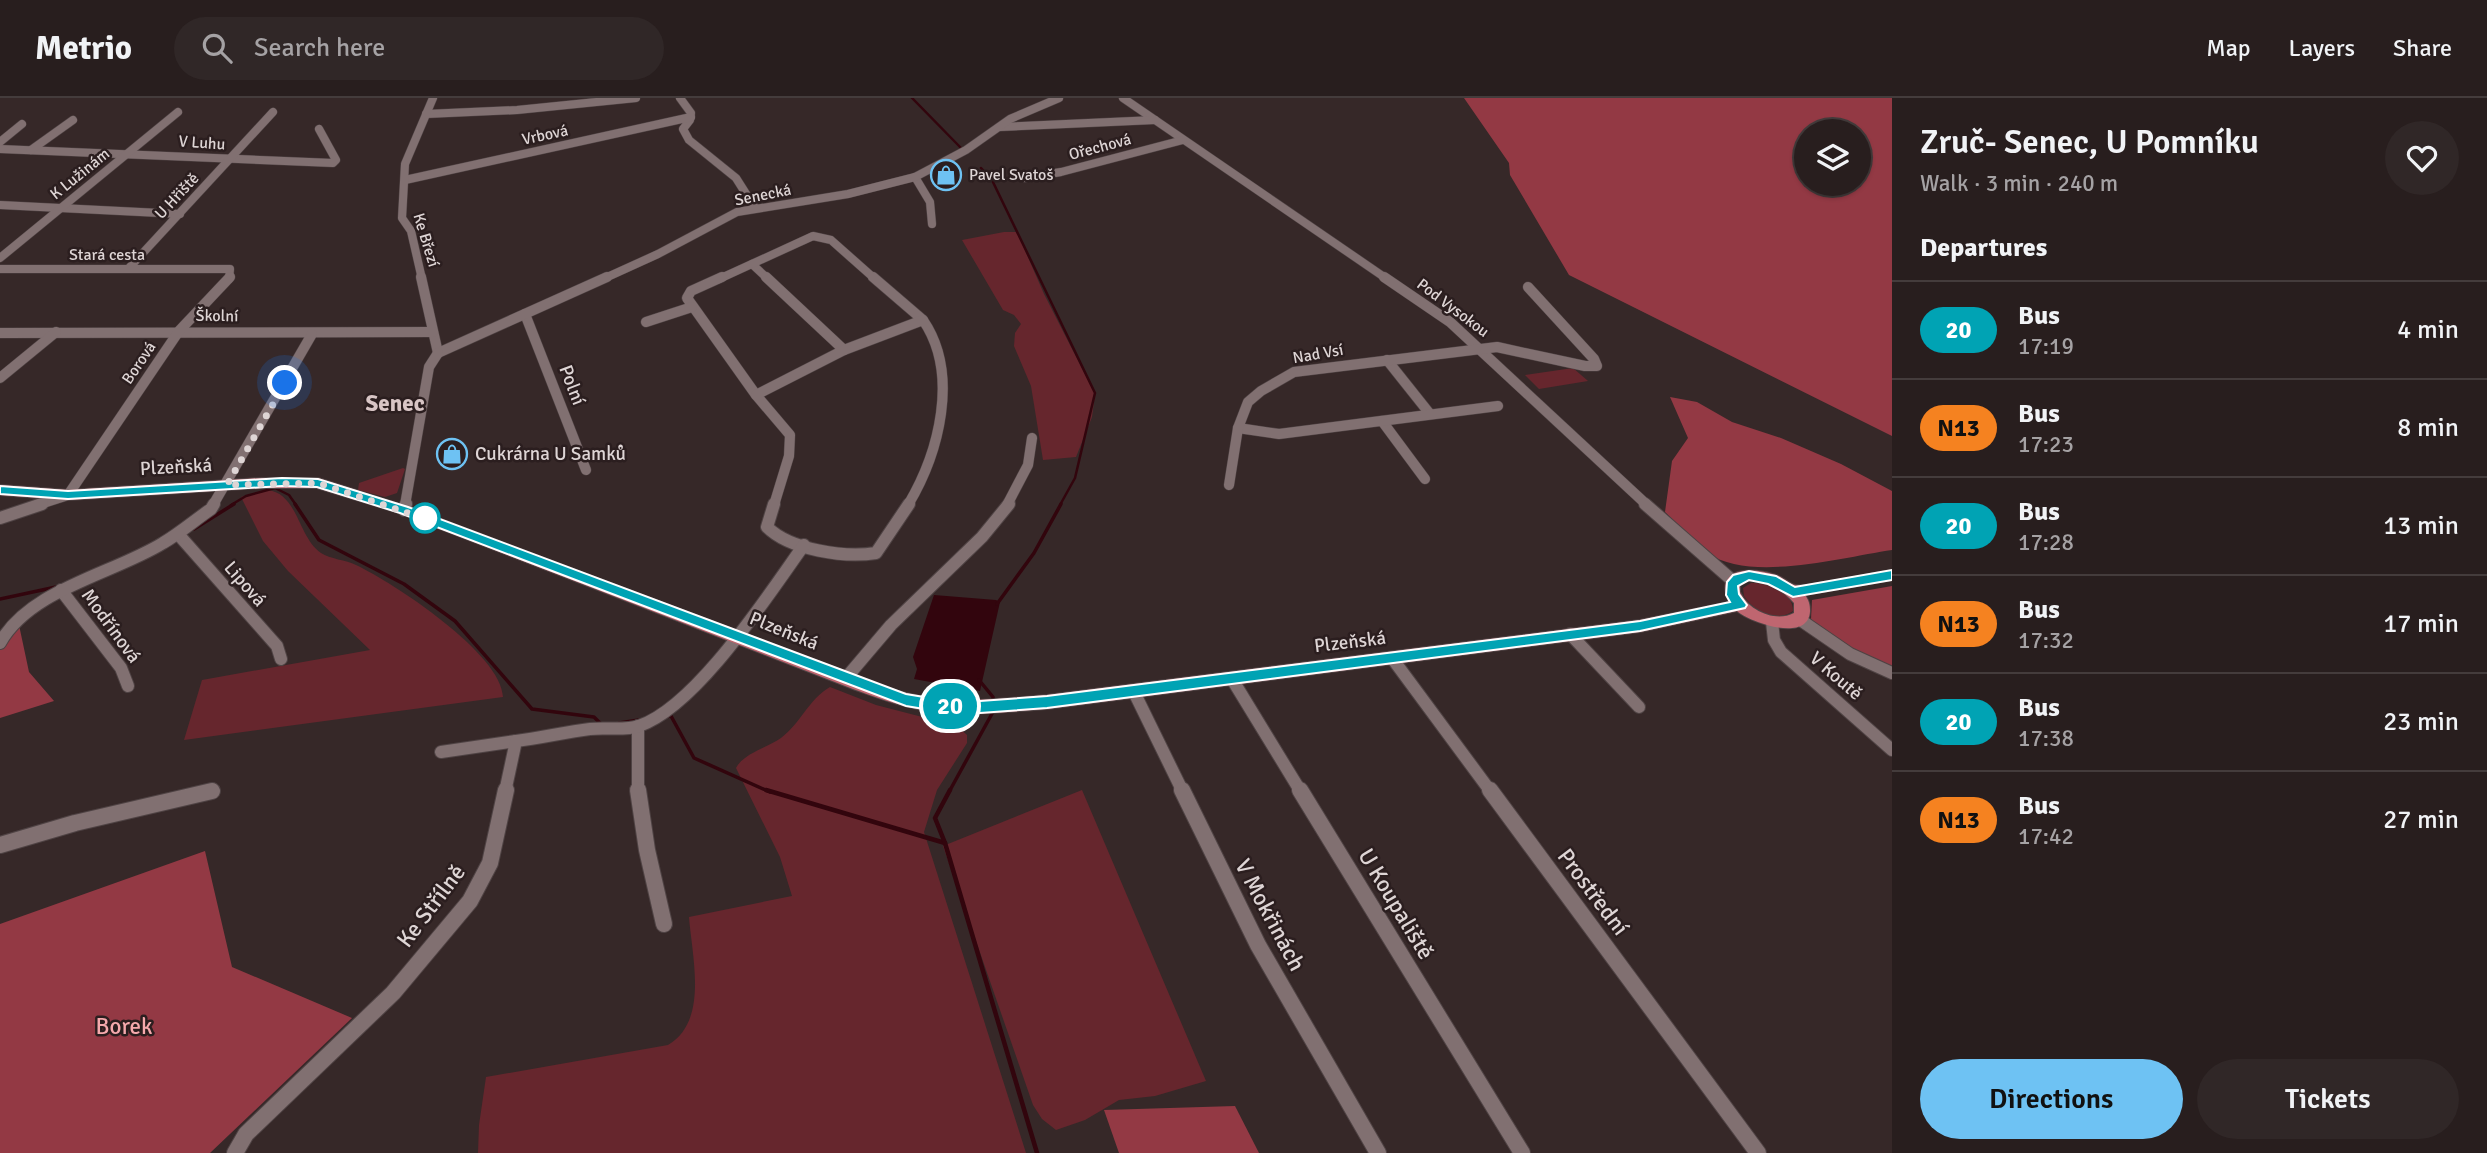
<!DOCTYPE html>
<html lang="en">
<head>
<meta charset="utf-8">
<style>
	body { margin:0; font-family:Signika,sans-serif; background:#302727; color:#f1f3f6; height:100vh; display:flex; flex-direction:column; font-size:26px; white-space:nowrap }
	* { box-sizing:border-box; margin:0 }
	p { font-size:23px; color:#a5a2a4 }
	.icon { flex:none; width:38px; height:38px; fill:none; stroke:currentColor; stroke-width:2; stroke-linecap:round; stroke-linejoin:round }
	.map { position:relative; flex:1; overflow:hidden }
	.sheet { display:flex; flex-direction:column; background:#281e1e; width:595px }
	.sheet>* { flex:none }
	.badge { padding:0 14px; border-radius:23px; font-size:24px; line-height:46px }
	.controls { position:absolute; left:1794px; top:21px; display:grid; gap:14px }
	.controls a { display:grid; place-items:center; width:77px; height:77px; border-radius:50%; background:#281e1e; box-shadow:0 2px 5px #0004,0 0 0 2px #443c3c; font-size:35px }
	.you { position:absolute; width:35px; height:35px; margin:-18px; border:5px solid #fff; border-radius:50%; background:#1a73e8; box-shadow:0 0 0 10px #1a73e833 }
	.map>.badge { position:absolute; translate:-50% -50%; box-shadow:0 0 0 4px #fff }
	h2 { padding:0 28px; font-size:26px; line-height:63px }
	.round { display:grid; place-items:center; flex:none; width:74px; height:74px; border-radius:37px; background:#302727 }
	.head { display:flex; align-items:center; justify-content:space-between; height:119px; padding:0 28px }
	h1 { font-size:33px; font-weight:600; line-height:52px }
	.primary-button { display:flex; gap:14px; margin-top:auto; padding:14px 28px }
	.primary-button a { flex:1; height:80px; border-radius:42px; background:#6ec2f3; color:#111; font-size:28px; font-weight:600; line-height:80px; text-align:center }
	.primary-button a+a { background:#302727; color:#f1f3f6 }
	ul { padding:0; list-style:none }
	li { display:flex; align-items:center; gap:21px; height:98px; padding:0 28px; border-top:2px solid #443c3c }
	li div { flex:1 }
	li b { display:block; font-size:26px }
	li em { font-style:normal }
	li .badge { min-width:77px; font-weight:700; text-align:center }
	header { display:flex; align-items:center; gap:42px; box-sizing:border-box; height:98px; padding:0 35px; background:#281e1e; border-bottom:2px solid #443c3c }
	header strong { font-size:33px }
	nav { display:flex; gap:38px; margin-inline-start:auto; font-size:24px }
	.search { width:490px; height:63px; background:#302727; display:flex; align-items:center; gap:18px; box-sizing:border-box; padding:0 24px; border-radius:38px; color:#a5a2a4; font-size:26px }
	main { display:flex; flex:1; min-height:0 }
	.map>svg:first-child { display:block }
	.green { fill:#66262d }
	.forest { fill:#933944; fill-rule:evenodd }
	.water { fill:#32050d }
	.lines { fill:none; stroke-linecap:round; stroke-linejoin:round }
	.stream-far2 { stroke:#32050d; stroke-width:2.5 }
	.stream-far1 { stroke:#32050d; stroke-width:3.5 }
	.stream { stroke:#32050d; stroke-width:4.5 }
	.minor-far3-casing { stroke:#4f4344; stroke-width:9 }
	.minor-far2-casing { stroke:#4f4344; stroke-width:11 }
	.minor-far1-casing { stroke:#4f4344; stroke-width:14 }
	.minor-casing { stroke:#4f4344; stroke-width:18 }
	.major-casing { stroke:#4f4344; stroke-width:2 }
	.minor-far3 { stroke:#817071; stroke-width:8 }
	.minor-far2 { stroke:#817071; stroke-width:10 }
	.minor-far1 { stroke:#817071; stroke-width:12 }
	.minor { stroke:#817071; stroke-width:16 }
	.major { fill:#bf6670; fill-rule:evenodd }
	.line { fill:#00a3b4; stroke:#fff; stroke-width:2 }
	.walk { stroke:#ded5d5; stroke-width:7; stroke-dasharray:0 12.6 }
	.stop-dot { fill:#fff; stroke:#00a3b4; stroke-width:3.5 }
	.labels { text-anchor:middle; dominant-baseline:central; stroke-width:5; stroke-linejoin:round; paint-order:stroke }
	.far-street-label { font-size:16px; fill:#ded5d5; stroke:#2b1e1f }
	.far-poi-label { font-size:16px; fill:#ded5d5; stroke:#2b1e1f; text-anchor:start }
	.street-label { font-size:19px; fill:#ded5d5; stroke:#2b1e1f }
	.poi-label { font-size:19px; fill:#ded5d5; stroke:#2b1e1f; text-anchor:start }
	.quarter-label { font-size:23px; font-weight:bold; fill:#d8c5c5; stroke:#2b1e1f }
	.near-street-label { font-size:23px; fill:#ded5d5; stroke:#2b1e1f }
	.near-park-label { font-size:23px; fill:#f6a9ad; stroke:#2b1e1f }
</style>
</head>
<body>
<header>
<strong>Metrio</strong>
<div class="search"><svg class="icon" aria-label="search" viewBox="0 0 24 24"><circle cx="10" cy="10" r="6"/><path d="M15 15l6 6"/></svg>Search here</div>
<nav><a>Map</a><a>Layers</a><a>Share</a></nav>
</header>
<main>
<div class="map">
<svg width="1892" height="1055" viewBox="0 0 1892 1055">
	<rect width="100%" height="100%" fill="#362828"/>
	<g class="green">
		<path d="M 1004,134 L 1017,134 L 1044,196 L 1095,296 L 1092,319 L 1076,359 L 1043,362 L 1031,288 L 1014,248 L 1015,235 L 1021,226 L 1014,217 L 1003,212 L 962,142 Z"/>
		<path d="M 1573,270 L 1588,283 L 1539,291 L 1525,277 Z"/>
		<path d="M 403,370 L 405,371 L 397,395 L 385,399 L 358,392 L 359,385 Z"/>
		<path d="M 268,392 C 298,396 298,439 321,455 C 330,461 346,462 356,467 C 394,485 502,556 503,599 L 184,642 L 202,582 L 370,552 L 288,473 L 263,443 L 241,399 Z"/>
		<path d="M 1751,485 C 1768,484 1793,493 1793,513 C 1777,525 1754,514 1744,498 L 1743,490 Z"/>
		<path d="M 830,589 L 876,607 L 957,628 L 967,637 L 967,645 L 937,692 L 924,734 L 1026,1055 L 478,1055 L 479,1027 L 486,979 L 668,947 C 709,923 692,859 689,819 L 792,798 L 780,759 L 736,670 C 744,655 767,650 781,640 C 801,625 808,602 830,589 Z"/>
		<path d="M 1082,692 L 1206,983 L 1155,998 L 1119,1002 L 1085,1022 L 1056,1032 L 1042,1021 L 1033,1007 L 943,748 Z"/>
	</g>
	<g class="forest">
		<path d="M 1464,0 L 1892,0 L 1892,338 L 1569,177 L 1510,77 L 1509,65 ZM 1806,33 L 1858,33 L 1858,86 L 1806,86 Z"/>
		<path d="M 1670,299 L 1697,304 L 1732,324 L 1781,340 L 1841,366 L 1892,393 L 1892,452 C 1844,459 1749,485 1708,455 C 1693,443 1679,427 1665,414 L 1672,363 L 1688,340 Z"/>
		<path d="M 1892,488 L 1892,568 C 1872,566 1823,538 1811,521 L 1812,502 Z"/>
		<path d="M 19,527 L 29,574 L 54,603 L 0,620 L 0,533 Z"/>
		<path d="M 205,753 L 232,869 L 352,920 L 210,1055 L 0,1055 L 0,826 Z"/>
		<path d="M 1235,1008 L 1259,1055 L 1119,1055 L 1104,1012 Z"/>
	</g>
	<path class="water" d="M 934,497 L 996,502 L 1000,504 L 980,593 L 914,581 L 917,571 L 913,559 Z"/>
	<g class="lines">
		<g class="stream-far2">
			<path d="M 912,0 L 961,50"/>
			<path d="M 981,70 L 992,82 L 1095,295 L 1075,380 L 1060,407"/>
			<path d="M 231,407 L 246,398 L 275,390 L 289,397 L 296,407"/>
		</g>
		<g class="stream-far1">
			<path d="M 295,406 L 319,442 L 404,486 L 455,523 L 532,611 L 594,619 L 601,626"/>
			<path d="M 194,431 L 234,406"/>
			<path d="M 0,501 L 56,489"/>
			<path d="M 997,506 L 1034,455 L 1061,406"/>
			<path d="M 979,582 L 993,599 L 993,605"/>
			<path d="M 664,619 L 671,618 L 694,660 L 770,694"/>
			<path d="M 619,625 L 639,622"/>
			<path d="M 949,694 L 994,612"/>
		</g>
		<g class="stream">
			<path d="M 766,692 L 945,745"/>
			<path d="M 950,692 L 935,720 L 945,745 L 1037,1055"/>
		</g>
		<g class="minor-far3-casing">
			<g id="minor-far3">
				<path d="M 680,0 L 691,15 L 690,22 L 683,31 L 689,42 L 736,80 L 755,110"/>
				<path d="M 1123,0 L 1387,181"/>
				<path d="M 426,16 L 517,12 L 636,0"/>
				<path d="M 1000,29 L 1155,22"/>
				<path d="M 0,44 L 22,26"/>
				<path d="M 0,51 L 333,65 L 336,62 L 319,31"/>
				<path d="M 31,52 L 73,22"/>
				<path d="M 915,79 L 930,104 L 932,126"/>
				<path d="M 1025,80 L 1061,74 L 1183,42"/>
				<path d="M 405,82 L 691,19"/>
				<path d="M 0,107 L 180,116"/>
				<path d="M 0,160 L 178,14"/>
				<path d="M 752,166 L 768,181"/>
				<path d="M 129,170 L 273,14"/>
				<path d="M 0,171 L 230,171 L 229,181"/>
				<path d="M 422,181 L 411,133 L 402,120 L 405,66 L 433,0"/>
				<path d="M 603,181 L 658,156 L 737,114 L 848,96 L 915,79 L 966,52 L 1010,21 L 1059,0"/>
				<path d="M 719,181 L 813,138 L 831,142 L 875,181"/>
			</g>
		</g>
		<g class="minor-far2-casing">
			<g id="minor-far2">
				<path d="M 421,179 L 438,255"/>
				<path d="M 722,179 L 691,193 L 687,200 L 756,297"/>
				<path d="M 766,179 L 844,252"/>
				<path d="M 873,179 L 923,222"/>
				<path d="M 1384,179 L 1450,224 L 1647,407"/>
				<path d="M 525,216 L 586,372"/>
				<path d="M 646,224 L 692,209"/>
				<path d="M 0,235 L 433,234"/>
				<path d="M 438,255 L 607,179"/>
				<path d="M 1387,262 L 1430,316"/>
				<path d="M 0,280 L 56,234"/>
				<path d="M 1382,323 L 1425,381"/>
				<path d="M 1238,330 L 1279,336 L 1498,308"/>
				<path d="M 1229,387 L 1238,330 L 1248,304 L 1261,293 L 1294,274 L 1497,249 L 1585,268 L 1597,268 L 1594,261 L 1528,189"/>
				<path d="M 37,407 L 68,397 L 179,233 L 230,179"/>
				<path d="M 213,407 L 312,236"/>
				<path d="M 405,407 L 429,269 L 438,255"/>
				<path d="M 774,407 L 789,358 L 790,337 L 756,297 L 844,252 L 923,222 C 960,276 939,355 908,407"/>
				<path d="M 1007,407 L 1028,367 L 1032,340"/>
			</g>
		</g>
		<g class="minor-far1-casing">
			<g id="minor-far1">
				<path d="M 774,406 L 767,429 C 790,452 845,460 876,455 L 909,406"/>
				<path d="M 1645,406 L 1733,483"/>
				<path d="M 404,412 L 406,406"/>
				<path d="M 0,420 L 42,406"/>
				<path d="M 178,436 L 277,548 L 281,561"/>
				<path d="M 61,492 L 121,570 L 128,588"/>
				<path d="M 1799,521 L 1850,556 L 1892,575"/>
				<path d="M 1772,524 L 1774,542 L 1781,554 L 1892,652"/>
				<path d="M 1570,536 L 1639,609"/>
				<path d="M 0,545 C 30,491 113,476 163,445 C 180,435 195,422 211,411 L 214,406"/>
				<path d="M 1392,560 L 1491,694"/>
				<path d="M 846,580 L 891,527 L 982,439 L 1009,406"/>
				<path d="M 1232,581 L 1301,694"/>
				<path d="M 1134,594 L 1183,694"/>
				<path d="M 638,628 L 638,694"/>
				<path d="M 441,654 L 516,643"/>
				<path d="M 208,694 L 212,693"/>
				<path d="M 505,694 L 516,643 C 541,640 565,634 590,631 C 606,629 624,633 639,628 C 697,608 768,497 804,447"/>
			</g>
		</g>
		<g class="minor-casing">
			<g id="minor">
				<path d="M 638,692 L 647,752 L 664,826"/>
				<path d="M 1182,692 L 1258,847 L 1378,1055"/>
				<path d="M 1300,692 L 1522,1055"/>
				<path d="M 1490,692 L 1758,1055"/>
				<path d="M 0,747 L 75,725 L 212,693"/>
				<path d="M 235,1055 L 246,1036 L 393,895 L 470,803 L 490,765 L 506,692"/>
			</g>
		</g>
		<g class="major-casing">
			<path id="major" d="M 262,380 L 318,380 L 409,409 L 865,581 C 878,586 892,592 906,595 C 952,607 1000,601 1047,597 L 1640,522 L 1729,504 C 1713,468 1753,469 1776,477 C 1783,479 1789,486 1795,487 C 1803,490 1878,474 1892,472 L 1892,482 L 1805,497 C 1809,503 1810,506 1810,513 C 1809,545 1751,525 1737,513 L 1640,534 L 1047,611 C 1000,614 951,621 905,608 C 888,604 870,597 853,591 L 399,415 L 317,390 L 262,390 L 68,402 L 0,397 L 0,387 L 68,392 ZM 1745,483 C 1765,482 1781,490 1794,505 L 1794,515 C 1775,525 1748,512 1740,494 L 1740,486 Z"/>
		</g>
		<use href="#minor-far3" class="minor-far3"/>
		<use href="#minor-far2" class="minor-far2"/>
		<use href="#minor-far1" class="minor-far1"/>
		<use href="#minor" class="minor"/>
		<use href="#major" class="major"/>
	</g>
	<path class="line" d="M 282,380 L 318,381 L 408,409 L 906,596 L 942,602 L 980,603 L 1047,598 L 1640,523 L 1730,504 L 1726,497 L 1727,484 L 1733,477 L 1749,473 L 1776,478 L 1795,489 L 1892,472 L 1892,482 L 1793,499 L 1768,486 L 1749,482 L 1738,488 L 1739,496 L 1747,507 L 1745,510 L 1640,533 L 1047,610 L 980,615 L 942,614 L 906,608 L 400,415 L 317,389 L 282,388 L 68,401 L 0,396 L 0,388 L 68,393 Z"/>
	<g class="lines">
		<path class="walk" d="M 285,285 L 227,387 L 318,385 L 429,422 L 425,420"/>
	</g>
	<defs>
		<g id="shop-ring" transform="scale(1.575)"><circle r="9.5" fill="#2b1e1f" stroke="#6ec2f3" stroke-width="1.5"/><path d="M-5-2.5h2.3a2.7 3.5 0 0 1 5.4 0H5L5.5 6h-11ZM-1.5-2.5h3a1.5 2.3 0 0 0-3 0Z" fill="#6ec2f3"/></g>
	</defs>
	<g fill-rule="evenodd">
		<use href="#shop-ring" x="946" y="77"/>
		<use href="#shop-ring" x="452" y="356"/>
	</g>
	<circle class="stop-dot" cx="425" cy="420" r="14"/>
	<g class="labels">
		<g class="far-street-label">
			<text transform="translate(545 37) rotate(-12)">Vrbová</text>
			<text transform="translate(202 45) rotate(4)">V Luhu</text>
			<text transform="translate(1100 49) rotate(-15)">Ořechová</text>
			<text transform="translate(80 76) rotate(-39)">K Lužinám</text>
			<text transform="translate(763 97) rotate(-11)">Senecká</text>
			<text transform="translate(177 98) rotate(-47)">U Hřiště</text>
			<text transform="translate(426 142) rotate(73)">Ke Březí</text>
			<text x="107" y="157">Stará cesta</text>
			<text transform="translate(1453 210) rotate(37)">Pod Vysokou</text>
			<text transform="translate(217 218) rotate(1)">Školní</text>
			<text transform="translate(1318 256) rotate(-10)">Nad Vsí</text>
			<text transform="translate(139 265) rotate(-56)">Borová</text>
		</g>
		<g class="far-poi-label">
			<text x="969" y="77">Pavel Svatoš</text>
		</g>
		<g class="street-label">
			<text transform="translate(572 287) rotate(69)">Polní</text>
			<text transform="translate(176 369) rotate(-3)">Plzeňská</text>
			<text transform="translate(245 486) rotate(49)">Lipová</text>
			<text transform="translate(111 528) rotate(54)">Modřínová</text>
			<text transform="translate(784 533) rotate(22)">Plzeňská</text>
			<text transform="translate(1350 544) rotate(-7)">Plzeňská</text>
			<text transform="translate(1836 578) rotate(41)">V Koutě</text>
		</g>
		<g class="poi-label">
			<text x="475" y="356">Cukrárna U Samků</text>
		</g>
		<g class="quarter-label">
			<text x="395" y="305">Senec</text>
		</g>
		<g class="near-street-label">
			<text transform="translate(1593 794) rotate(53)">Prostřední</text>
			<text transform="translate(1396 806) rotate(59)">U Koupaliště</text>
			<text transform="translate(431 808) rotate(-53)">Ke Střílně</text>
			<text transform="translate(1270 817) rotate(62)">V Mokřinách</text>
		</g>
		<g class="near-park-label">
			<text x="124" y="928">Borek</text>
		</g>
	</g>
</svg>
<div class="controls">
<a><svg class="icon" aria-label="layers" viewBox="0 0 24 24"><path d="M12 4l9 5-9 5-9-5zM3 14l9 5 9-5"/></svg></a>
</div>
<div class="you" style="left:285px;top:285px"></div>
<b class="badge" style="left:950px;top:608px;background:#00a3b4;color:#fff">20</b>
</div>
<section class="sheet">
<div class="head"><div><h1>Zruč- Senec, U Pomníku</h1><p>Walk · 3 min · 240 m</p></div><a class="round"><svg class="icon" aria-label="heart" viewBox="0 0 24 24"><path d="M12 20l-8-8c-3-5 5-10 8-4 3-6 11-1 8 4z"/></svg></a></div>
<h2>Departures</h2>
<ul>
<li><span class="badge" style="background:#00a3b4;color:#fff">20</span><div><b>Bus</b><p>17:19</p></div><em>4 min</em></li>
<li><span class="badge" style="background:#f58220;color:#111">N13</span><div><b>Bus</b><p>17:23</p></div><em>8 min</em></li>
<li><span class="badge" style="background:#00a3b4;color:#fff">20</span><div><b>Bus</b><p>17:28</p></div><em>13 min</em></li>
<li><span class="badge" style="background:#f58220;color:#111">N13</span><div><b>Bus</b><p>17:32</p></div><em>17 min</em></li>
<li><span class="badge" style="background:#00a3b4;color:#fff">20</span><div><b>Bus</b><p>17:38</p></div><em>23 min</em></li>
<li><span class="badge" style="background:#f58220;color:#111">N13</span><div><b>Bus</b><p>17:42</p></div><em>27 min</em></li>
</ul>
<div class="primary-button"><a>Directions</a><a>Tickets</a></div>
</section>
</main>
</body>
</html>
